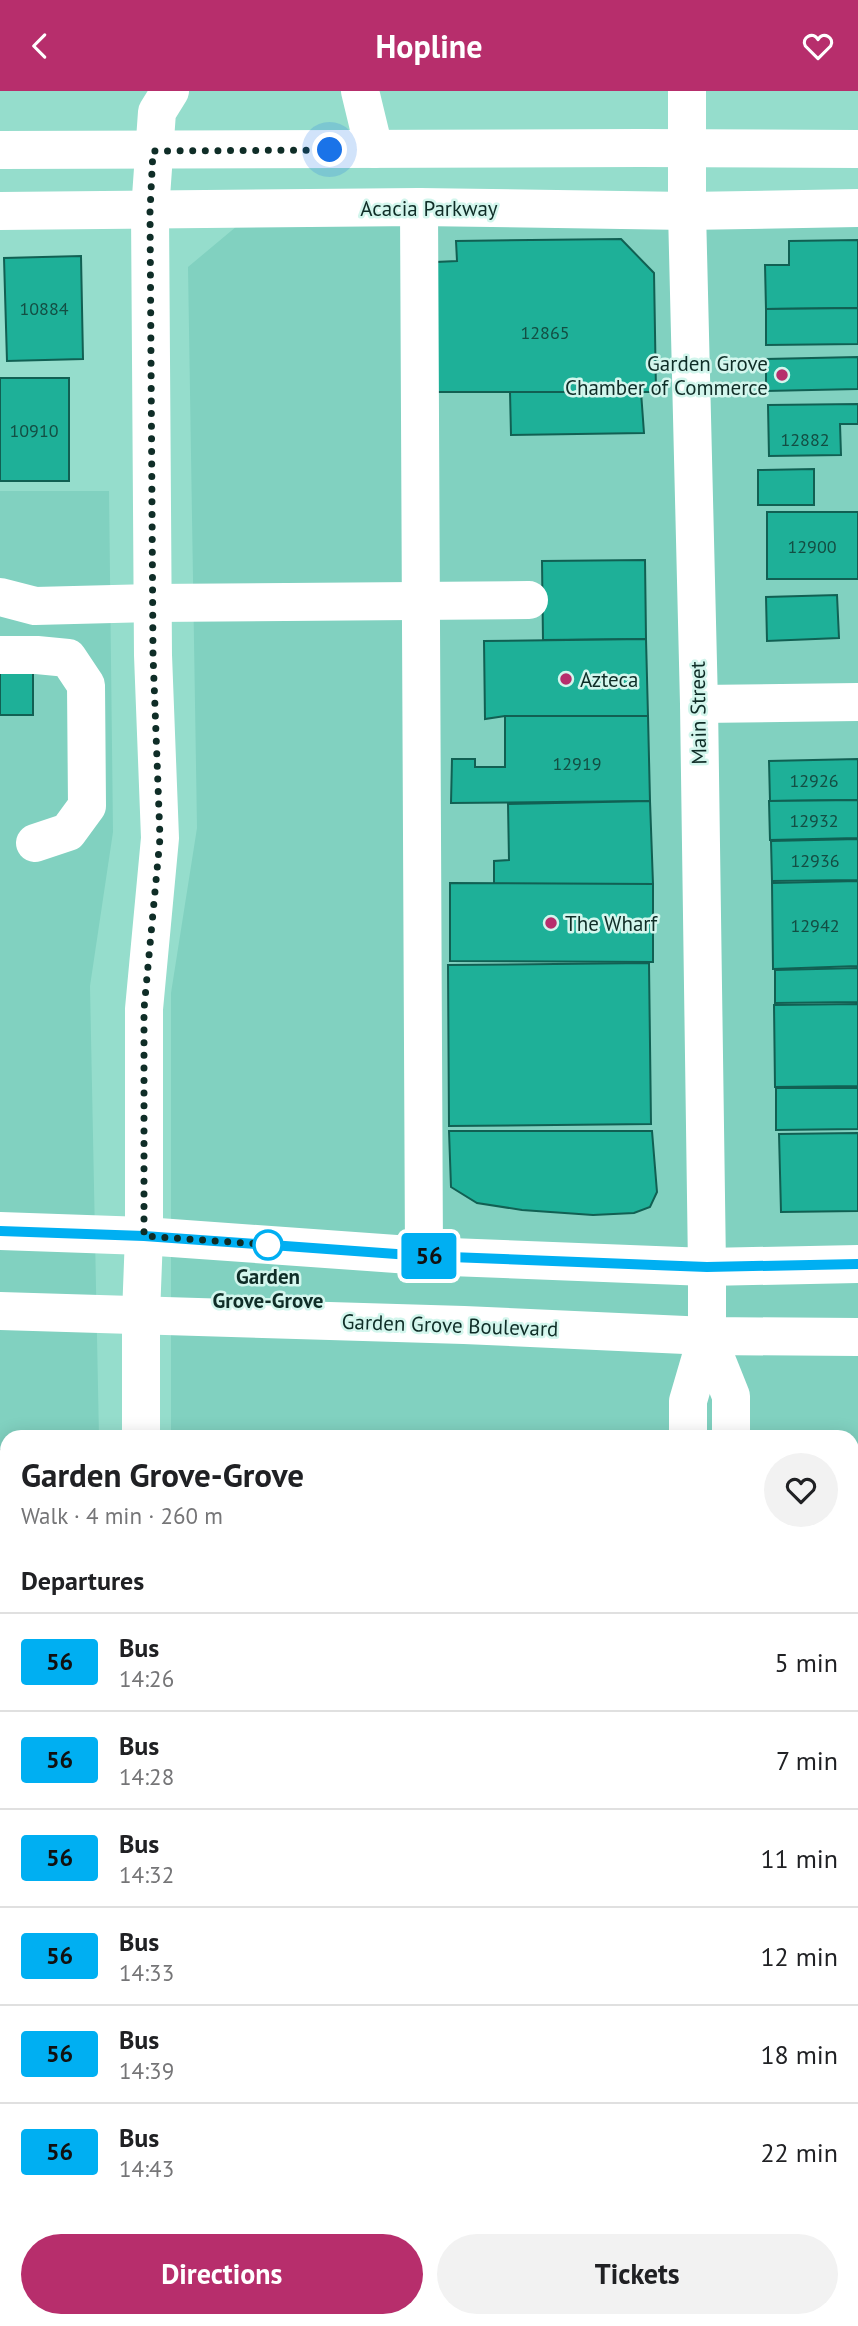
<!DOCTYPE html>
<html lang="en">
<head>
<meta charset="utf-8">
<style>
	body { margin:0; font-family:"PT Sans",sans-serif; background:#f2f2f2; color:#202124; height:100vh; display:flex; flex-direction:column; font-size:26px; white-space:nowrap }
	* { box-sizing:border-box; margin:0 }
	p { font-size:23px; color:#757577 }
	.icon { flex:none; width:38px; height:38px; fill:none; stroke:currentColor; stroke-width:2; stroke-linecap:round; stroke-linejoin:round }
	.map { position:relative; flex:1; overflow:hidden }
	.details { position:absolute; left:0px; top:1339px; width:859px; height:898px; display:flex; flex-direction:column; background:#fff; border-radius:21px 21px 0 0; box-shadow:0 4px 18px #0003 }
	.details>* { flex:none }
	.badge { padding:0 14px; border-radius:5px; font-size:24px; line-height:46px }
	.you { position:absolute; width:35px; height:35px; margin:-18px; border:5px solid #fff; border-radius:50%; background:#1a73e8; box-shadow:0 0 0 10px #1a73e833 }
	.map>.badge { position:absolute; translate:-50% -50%; box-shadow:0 0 0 4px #fff }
	h2 { padding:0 21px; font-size:26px; line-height:63px }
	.round { display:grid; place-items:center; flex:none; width:74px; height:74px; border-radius:37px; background:#f2f2f2 }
	.headline { display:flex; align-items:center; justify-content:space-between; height:119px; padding:0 21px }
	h1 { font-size:33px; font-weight:700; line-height:52px }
	.cta { display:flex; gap:14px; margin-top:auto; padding:14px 21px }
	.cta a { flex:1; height:80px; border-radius:42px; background:#b72e6c; color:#fff; font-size:28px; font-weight:700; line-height:80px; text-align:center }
	.cta a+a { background:#f2f2f2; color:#202124 }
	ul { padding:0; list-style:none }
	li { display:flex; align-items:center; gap:21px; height:98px; padding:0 21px; border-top:2px solid #e0e0e0 }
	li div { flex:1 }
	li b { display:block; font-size:26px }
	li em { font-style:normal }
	li .badge { min-width:77px; font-weight:700; text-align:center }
	header { display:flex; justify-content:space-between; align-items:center; height:91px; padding:0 21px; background:#b72e6c; color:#fff; font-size:32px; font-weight:700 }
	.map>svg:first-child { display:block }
	.built { fill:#81d1c0 }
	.building { fill:#1eb098; stroke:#116053; stroke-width:2 }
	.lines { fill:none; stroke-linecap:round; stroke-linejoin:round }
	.minor { stroke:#fff; stroke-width:38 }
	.major { stroke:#fff; stroke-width:38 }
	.line-casing { stroke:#fff; stroke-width:16 }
	.line { stroke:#00aff2; stroke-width:10 }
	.walk { stroke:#0f2d27; stroke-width:7; stroke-dasharray:0 12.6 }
	.poi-dot { fill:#b72e6c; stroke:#d3f6ed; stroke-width:2.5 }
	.stop-dot { fill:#fff; stroke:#00aff2; stroke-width:3.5 }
	.labels { text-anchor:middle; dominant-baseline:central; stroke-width:5; stroke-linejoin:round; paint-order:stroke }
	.number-label { font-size:18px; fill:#134e43 }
	.street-label { font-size:21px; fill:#0f2d27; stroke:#d3f6ed }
	.poi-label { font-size:21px; fill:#0f2d27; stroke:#d3f6ed; text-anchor:start }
	.stop-label { font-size:21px; font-weight:bold; fill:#0f2d27; stroke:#d3f6ed }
</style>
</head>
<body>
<header><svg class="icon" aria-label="back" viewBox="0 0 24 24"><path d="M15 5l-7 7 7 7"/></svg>Hopline<svg class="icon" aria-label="heart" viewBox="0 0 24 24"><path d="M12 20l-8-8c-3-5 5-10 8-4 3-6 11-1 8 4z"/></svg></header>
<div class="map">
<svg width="858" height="2235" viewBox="0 0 858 2235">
	<rect width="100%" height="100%" fill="#95ddcc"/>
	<g class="built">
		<path d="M 858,130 L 858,2235 L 171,2235 L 171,2230 L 852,2230 L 852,1346 L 171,1346 L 171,902 L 197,737 L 188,176 L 237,135 Z"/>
		<path d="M 0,400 L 109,400 L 113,741 L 90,895 L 99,1346 L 7,1346 L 7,1468 L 0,1468 Z"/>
	</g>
	<g class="building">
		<path d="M 621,148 L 654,182 L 656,301 L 435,301 L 436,171 L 457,170 L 456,150 Z"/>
		<path d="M 858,149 L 858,217 L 766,218 L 765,174 L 789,174 L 789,150 Z"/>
		<path d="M 81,165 L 83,268 L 7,270 L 4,167 Z"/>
		<path d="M 858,217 L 858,253 L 766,254 L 766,218 Z"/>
		<path d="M 858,266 L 858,298 L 766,300 L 766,268 Z"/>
		<rect x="0" y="287" width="69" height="103"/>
		<path d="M 510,301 L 641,301 L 644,342 L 511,344 Z"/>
		<path d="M 858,313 L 858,333 L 840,333 L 841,364 L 769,365 L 768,314 Z"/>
		<path d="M 814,378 L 814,414 L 758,414 L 758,379 Z"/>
		<rect x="767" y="421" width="91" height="67"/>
		<path d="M 645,469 L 646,548 L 543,549 L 542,470 Z"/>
		<path d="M 837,504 L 839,547 L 767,550 L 766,506 Z"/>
		<path d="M 646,548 L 648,625 L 505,625 L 485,628 L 484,550 Z"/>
		<rect x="0" y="574" width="33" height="50"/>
		<path d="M 505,625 L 648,625 L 650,710 L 451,712 L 452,668 L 475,668 L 475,676 L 505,676 Z"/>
		<path d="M 858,668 L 858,709 L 770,710 L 769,670 Z"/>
		<path d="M 858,709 L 858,747 L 770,749 L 769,710 Z"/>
		<path d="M 650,710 L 653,793 L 494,793 L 494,770 L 509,769 L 508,713 Z"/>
		<path d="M 858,748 L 858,789 L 772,790 L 771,750 Z"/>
		<path d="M 858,790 L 858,875 L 773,878 L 772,792 Z"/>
		<path d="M 450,792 L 653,793 L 653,871 L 450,870 Z"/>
		<path d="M 649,872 L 651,1033 L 449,1035 L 448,874 Z"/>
		<path d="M 858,877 L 858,911 L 775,912 L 775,879 Z"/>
		<path d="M 858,913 L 858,995 L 775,996 L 774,914 Z"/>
		<path d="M 776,997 L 858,997 L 858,1038 L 776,1039 Z"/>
		<path d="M 449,1040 L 652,1040 L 657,1101 L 650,1116 L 634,1122 L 593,1124 L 522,1119 L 477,1112 L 451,1096 Z"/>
		<path d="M 858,1042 L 858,1120 L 781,1121 L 779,1043 Z"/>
		<rect x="0" y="1359" width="7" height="65"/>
		<path d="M 852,1850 L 858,1850 L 858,2235 L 478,2235 L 478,2230 L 852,2230 Z"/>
		<path d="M 5,2130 L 7,2131 L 7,2186 L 0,2196 L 0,2136 Z"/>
		<path d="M 7,2186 L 7,2230 L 17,2230 L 14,2235 L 0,2226 L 0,2196 Z"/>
		<path d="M 24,2230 L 94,2230 L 91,2235 L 32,2235 Z"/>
	</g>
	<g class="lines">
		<g class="minor">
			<path d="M 360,0 L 374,58"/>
			<path d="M 687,0 L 687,120 L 699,613 L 707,1176 L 707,1245 L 688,1310 L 688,1346"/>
			<path d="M 0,59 L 640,57 L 858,58"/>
			<path d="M 419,116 L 424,1165"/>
			<path d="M 0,120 L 419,116 L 687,120 L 858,117"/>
			<path d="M 0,506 L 35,515 L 152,512 L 529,509"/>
			<path d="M 0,564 L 37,564 L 68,567 L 86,594 L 87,715 L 68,741 L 35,752"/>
			<path d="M 699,613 L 858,611"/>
			<path d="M 707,1245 L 731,1305 L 731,1346"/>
			<path d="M 141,1346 L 141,1224 L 144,1145 L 144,918 L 160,747 L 153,564 L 150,120 L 157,21 L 170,0"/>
			<path d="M 0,1488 L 7,1488"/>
			<path d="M 852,1784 L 858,1784"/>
			<path d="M 0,2112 L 7,2117"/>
			<path d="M 228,2230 L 228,2235"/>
			<path d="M 286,2230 L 287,2235"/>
			<path d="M 339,2230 L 339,2235"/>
			<path d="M 393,2230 L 393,2235"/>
			<path d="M 444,2230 L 444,2235"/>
			<path d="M 138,2235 L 138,2230"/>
			<path d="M 185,2235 L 185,2230"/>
		</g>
		<g class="major">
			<path d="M 0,1140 L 144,1145 L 424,1165 L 655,1174 L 707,1176 L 858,1173"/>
			<path d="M 0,1220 L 464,1234 L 707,1245 L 858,1246"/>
		</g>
	</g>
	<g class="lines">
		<g class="line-casing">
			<path id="line" d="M 0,1140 L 144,1145 L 424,1165 L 654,1174 L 707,1176 L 858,1173"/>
		</g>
		<use href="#line" class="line"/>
		<path class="walk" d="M 268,1154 L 273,1154 L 144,1145 L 144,918 L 160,747 L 153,564 L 150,120 L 153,60 L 330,59"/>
	</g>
	<g class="poi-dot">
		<circle cx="782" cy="284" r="7"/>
		<circle cx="566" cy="588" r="7"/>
		<circle cx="551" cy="832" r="7"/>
	</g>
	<circle class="stop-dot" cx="268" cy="1154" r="14"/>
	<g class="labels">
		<g class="number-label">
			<text x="44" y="217">10884</text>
			<text x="545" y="241">12865</text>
			<text x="34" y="339">10910</text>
			<text x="805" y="348">12882</text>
			<text x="812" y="455">12900</text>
			<text x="577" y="672">12919</text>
			<text x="814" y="689">12926</text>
			<text x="814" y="729">12932</text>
			<text x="815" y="769">12936</text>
			<text x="815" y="834">12942</text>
		</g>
		<g class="street-label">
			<text x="429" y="117">Acacia Parkway</text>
			<text transform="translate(698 622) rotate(-91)">Main Street</text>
			<text transform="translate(450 1234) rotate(2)">Garden Grove Boulevard</text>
		</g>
		<g class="poi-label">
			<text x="768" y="272" text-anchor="end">Garden Grove<tspan x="768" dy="24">Chamber of Commerce</tspan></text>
			<text x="580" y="588">Azteca</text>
			<text x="565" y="832">The Wharf</text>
		</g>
		<g class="stop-label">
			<text x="268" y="1185">Garden<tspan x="268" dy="24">Grove-Grove</tspan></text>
		</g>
	</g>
</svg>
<div class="you" style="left:330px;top:59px"></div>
<b class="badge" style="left:429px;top:1165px;background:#00aff2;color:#111">56</b>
<section class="details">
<div class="headline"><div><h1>Garden Grove-Grove</h1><p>Walk · 4 min · 260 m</p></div><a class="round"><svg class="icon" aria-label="heart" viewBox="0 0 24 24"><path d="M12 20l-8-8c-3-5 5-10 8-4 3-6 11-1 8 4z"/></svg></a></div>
<h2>Departures</h2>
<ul>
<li><span class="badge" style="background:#00aff2;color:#111">56</span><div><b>Bus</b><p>14:26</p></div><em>5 min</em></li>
<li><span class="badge" style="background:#00aff2;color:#111">56</span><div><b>Bus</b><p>14:28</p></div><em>7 min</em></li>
<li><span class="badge" style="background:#00aff2;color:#111">56</span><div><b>Bus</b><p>14:32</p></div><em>11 min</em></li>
<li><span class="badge" style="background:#00aff2;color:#111">56</span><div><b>Bus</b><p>14:33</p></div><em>12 min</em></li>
<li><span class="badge" style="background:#00aff2;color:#111">56</span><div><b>Bus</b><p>14:39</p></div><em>18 min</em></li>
<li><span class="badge" style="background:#00aff2;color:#111">56</span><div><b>Bus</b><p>14:43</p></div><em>22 min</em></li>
</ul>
<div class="cta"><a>Directions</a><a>Tickets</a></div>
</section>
</div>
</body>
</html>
